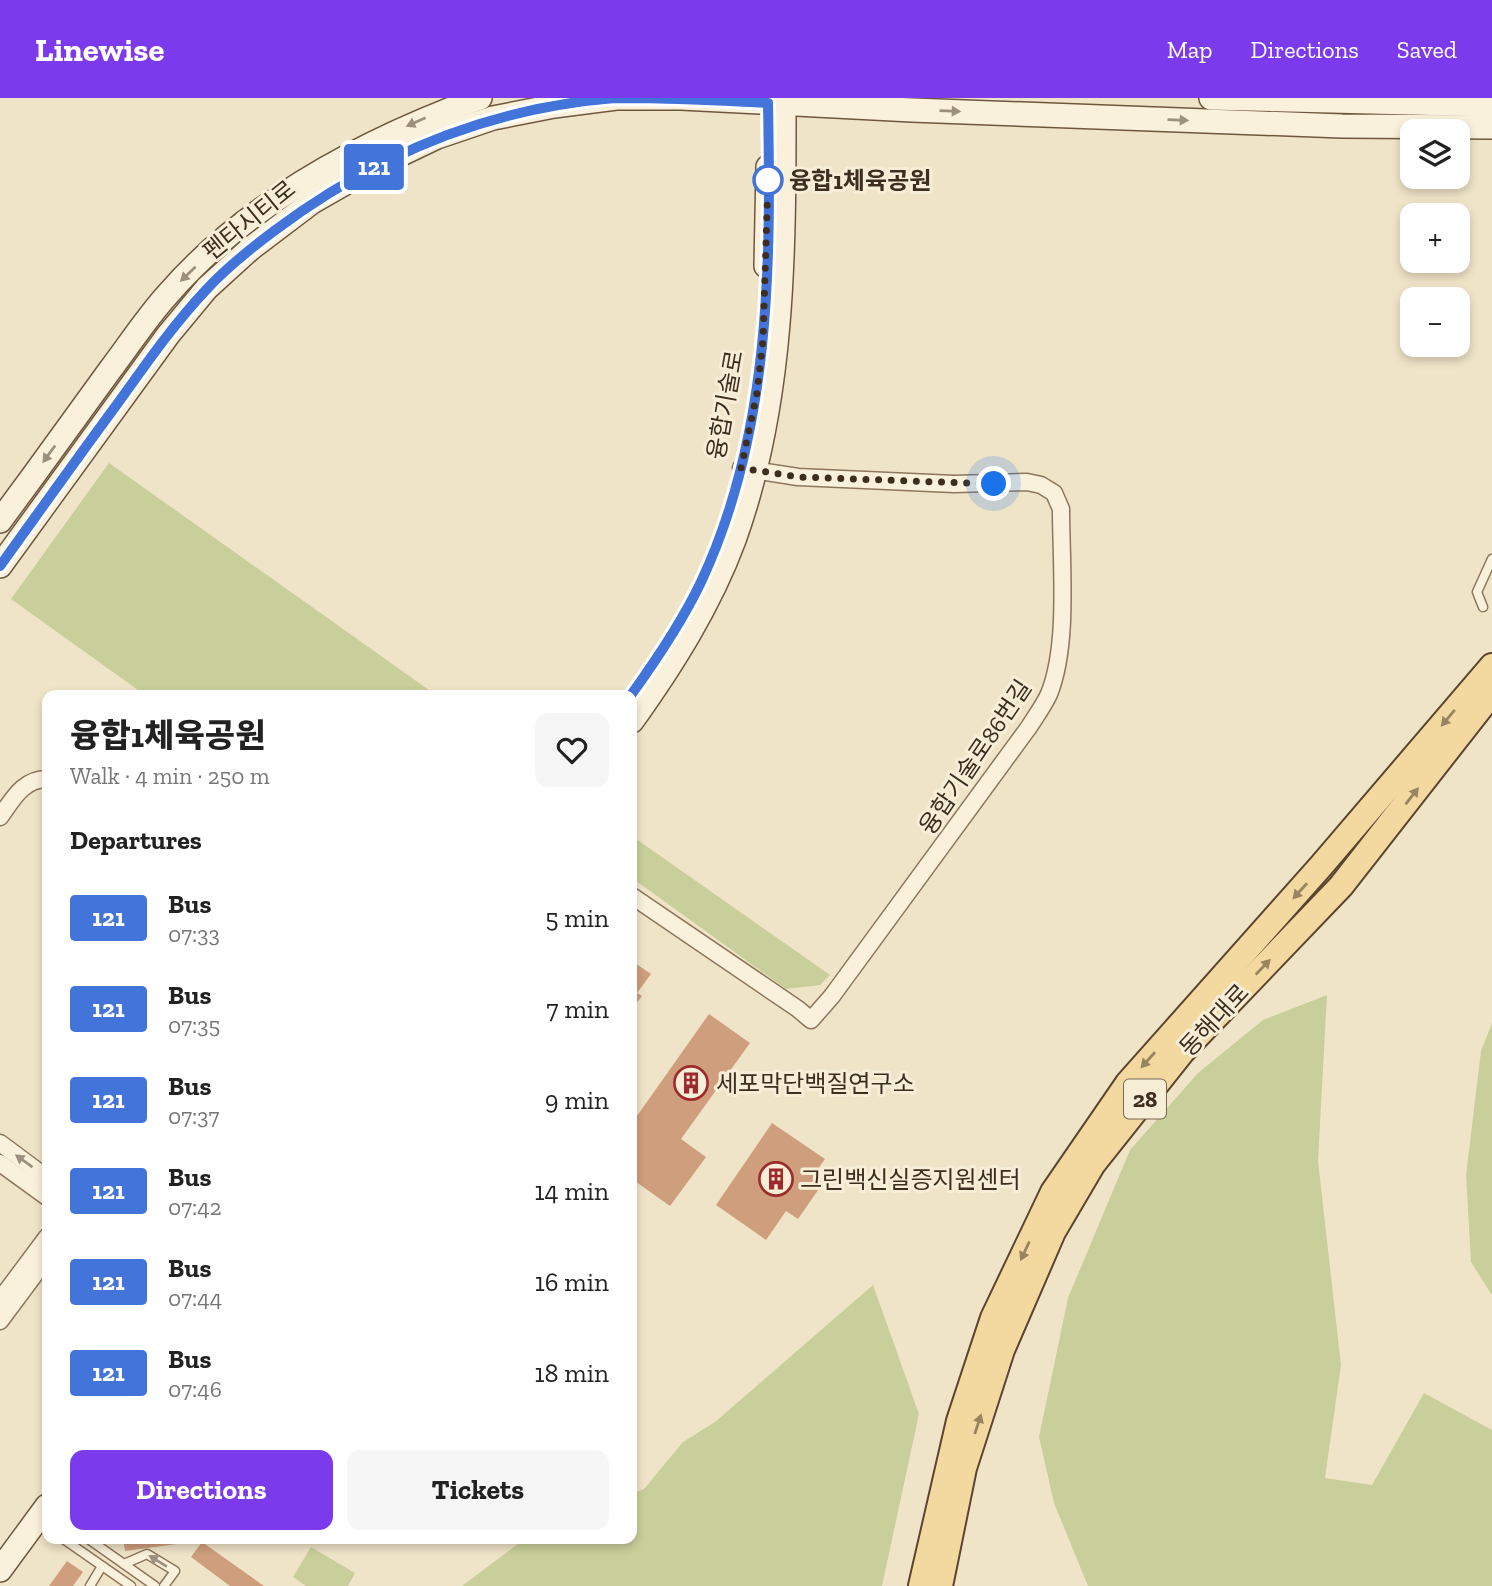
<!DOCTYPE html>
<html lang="en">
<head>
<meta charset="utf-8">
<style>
	body { margin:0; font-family:"Zilla Slab","Noto Sans KR",serif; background:#f6f6f6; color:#222; height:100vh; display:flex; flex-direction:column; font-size:26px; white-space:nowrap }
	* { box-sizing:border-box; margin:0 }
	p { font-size:23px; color:#767676 }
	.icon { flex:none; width:38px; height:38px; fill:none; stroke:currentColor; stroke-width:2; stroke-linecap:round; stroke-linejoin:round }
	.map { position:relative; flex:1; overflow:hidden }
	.drawer { position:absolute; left:42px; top:592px; width:595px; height:854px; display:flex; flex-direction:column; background:#fff; border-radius:14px; box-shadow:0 4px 10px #0003 }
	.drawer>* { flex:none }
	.badge { padding:0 14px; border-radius:5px; font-size:24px; line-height:46px }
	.tools { position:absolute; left:1400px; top:21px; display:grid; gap:14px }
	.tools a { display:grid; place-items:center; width:70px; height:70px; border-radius:14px; background:#fff; box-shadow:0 4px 10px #0003; font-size:35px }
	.you { position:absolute; width:35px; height:35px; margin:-18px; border:5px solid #fff; border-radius:50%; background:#1a73e8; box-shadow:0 0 0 10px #1a73e833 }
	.map>.badge { position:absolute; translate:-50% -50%; box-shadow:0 0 0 4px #fff }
	h2 { padding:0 28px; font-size:26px; line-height:63px }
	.round { display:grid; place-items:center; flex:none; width:74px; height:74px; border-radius:14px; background:#f6f6f6 }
	.headline { display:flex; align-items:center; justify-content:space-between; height:119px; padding:0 28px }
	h1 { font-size:33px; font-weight:800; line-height:52px }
	.button { display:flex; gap:14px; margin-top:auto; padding:14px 28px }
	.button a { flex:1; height:80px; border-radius:14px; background:#7c3aed; color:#fff; font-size:28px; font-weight:800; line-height:80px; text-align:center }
	.button a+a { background:#f6f6f6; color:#222 }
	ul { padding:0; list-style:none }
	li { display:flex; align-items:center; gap:21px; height:91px; padding:0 28px }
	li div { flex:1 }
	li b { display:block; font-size:26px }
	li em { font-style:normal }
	li .badge { min-width:77px; font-weight:700; text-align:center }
	header { display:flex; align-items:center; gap:42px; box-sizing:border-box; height:98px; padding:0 35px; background:#7c3aed; color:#fff }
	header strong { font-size:33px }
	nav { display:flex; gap:38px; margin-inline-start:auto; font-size:24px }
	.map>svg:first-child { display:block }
	.green { fill:#c9cf9b }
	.building { fill:#cf9f7d }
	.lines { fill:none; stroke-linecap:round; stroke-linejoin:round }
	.lane-casing { stroke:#8d765c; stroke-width:11 }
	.street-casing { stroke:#8d765c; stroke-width:19 }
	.secondary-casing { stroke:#6f573f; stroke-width:26 }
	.primary-casing { stroke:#5b4430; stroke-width:28 }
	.lane { stroke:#faf1dc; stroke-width:8 }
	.street { stroke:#faf1dc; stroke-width:16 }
	.secondary { stroke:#faf1dc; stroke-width:23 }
	.primary { stroke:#f3d9a0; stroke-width:24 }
	.oneway { fill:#9c907e }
	.oneway2 { fill:#988460 }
	.line-casing { stroke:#fff; stroke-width:16 }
	.line { stroke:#4374d9; stroke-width:10 }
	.walk { stroke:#3d2e20; stroke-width:7; stroke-dasharray:0 12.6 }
	.stop-dot { fill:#fff; stroke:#4374d9; stroke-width:3.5 }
	.labels { text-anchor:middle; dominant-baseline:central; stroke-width:6; stroke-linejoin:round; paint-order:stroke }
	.shield { fill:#f7eed8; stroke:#756857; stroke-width:2 }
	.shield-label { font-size:23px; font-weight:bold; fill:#3d2e20 }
	.stop-label { font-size:24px; font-weight:bold; fill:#3d2e20; stroke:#f7eed8; text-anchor:start }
	.street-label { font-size:24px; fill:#3d2e20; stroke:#f7eed8 }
	.poi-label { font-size:24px; fill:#3d2e20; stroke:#f7eed8; text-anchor:start }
</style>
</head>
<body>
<header>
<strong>Linewise</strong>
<nav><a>Map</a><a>Directions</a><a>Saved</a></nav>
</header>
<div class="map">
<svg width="1492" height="1488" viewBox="0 0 1492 1488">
	<rect width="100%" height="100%" fill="#f0e4c8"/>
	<g class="green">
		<path d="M 109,365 L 436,597 L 145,597 L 11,501 Z"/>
		<path d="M 632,738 L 830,877 L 820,887 L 786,891 L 632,780 Z"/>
		<path d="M 1327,897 L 1318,1063 L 1341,1267 L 1325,1380 L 1372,1387 L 1424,1295 L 1492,1332 L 1492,1488 L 1088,1488 L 1054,1405 L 1039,1339 L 1068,1200 L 1130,1052 L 1198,975 L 1263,922 Z"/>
		<path d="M 1492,925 L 1492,1197 L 1471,1164 L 1466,1077 L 1481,953 Z"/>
		<path d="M 873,1187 L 919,1316 L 882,1488 L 462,1488 L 526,1440 L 632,1440 L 632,1396 L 644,1391 L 683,1344 L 715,1324 Z"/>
		<path d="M 311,1449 L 355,1475 L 348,1488 L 306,1488 L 293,1479 Z"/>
	</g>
	<g class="building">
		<path d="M 632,863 L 651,876 L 637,895 L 642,898 L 632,911 Z"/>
		<path d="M 709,916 L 750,945 L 681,1041 L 706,1059 L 670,1108 L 632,1081 L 632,1025 Z"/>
		<path d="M 772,1025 L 825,1061 L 813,1078 L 823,1085 L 798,1121 L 786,1113 L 766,1142 L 716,1107 Z"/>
		<path d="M 123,1440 L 176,1440 L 177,1446 L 125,1453 Z"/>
		<path d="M 202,1444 L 264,1488 L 230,1488 L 191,1459 Z"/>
		<path d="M 67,1463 L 83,1474 L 73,1488 L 49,1488 Z"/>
	</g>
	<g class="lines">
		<g class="lane-casing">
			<g id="lane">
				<path d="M 1483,509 L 1477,494 L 1492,461"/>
				<path d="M 62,1440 L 131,1488"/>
				<path d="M 87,1440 L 155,1488"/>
				<path d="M 124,1466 L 147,1456 L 175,1473 L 164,1488"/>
				<path d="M 90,1488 L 102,1468"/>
			</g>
		</g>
		<g class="street-casing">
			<g id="street">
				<path d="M 0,719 C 13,701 23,681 47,681"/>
				<path d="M 632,798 L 798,911 L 811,922 L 832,898 L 1029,629 C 1036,618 1044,607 1049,596 C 1069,547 1061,466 1061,411 L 1054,395 L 1041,387 L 1027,384 L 954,386 L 798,379 L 741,370"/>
				<path d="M 0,1045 L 47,1080"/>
				<path d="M 0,1065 L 47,1099"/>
				<path d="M 0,1202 L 47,1139"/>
				<path d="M 0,1223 L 47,1160"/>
			</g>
		</g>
		<g class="secondary-casing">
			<g id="secondary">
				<path d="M 1211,0 L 1492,7"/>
				<path d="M 766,168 L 768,69"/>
				<path d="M 0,423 C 37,373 73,323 110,272 C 129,247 147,219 168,196 C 249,103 365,42 480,0"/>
				<path d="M 0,468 L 168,237 L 207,190 L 250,151 L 312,104 L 368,72 L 437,39 L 493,20 L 554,8 L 616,0 L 681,0 L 912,12 L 1342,28 L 1492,29"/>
				<path d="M 632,623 C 672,567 710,507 734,442 C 785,301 784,149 784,0"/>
				<path d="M 0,1472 L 47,1408"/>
			</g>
		</g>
		<g class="primary-casing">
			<g id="primary">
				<path d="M 921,1488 L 959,1323 L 993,1220 L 1053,1094 L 1128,985 L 1321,768 L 1492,568"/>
				<path d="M 940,1488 L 964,1370 L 1002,1252 L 1053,1134 L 1093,1066 L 1182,954 L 1341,788 L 1492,595"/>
			</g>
		</g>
		<use href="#lane" class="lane"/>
		<use href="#street" class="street"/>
		<use href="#secondary" class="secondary"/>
		<use href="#primary" class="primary"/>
	</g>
	<defs><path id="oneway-solid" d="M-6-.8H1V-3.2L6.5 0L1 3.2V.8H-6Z" transform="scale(1.75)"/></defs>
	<g class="oneway">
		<use href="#oneway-solid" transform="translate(950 13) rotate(2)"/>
		<use href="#oneway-solid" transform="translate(1178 22) rotate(2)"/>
		<use href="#oneway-solid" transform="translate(416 24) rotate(156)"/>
		<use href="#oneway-solid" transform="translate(188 176) rotate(136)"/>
		<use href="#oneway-solid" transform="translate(49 356) rotate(126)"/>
		<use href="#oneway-solid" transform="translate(24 1063) rotate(-144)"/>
		<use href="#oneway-solid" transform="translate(158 1463) rotate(-148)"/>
	</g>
	<g class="oneway2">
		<use href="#oneway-solid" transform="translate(1448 620) rotate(130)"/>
		<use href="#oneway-solid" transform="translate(1412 698) rotate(-52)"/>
		<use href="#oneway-solid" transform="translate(1300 793) rotate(132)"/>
		<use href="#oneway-solid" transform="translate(1263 869) rotate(-46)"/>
		<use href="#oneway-solid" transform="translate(1148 962) rotate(132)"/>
		<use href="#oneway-solid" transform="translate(1025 1153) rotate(115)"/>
		<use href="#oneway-solid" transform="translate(978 1326) rotate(-72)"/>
	</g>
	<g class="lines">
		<g class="line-casing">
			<path id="line" d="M 0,468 C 39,414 78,359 118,305 C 146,266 173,227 206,192 C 226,170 250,151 274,133 C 375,57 488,10 615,0 C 665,0 718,2 768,5 C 771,166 771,335 701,484 C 682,524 657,561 631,597"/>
		</g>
		<use href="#line" class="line"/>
		<path class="walk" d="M 768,82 L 763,242 L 757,295 L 741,370 L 799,379 L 994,386"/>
	</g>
	<defs>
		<g id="building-ring" transform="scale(1.75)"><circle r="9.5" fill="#f7eed8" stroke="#9e2a2b" stroke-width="1.5"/><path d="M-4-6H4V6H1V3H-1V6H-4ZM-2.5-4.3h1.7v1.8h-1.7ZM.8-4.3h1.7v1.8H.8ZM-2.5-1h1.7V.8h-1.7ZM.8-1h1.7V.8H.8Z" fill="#9e2a2b"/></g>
	</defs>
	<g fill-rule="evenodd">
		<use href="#building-ring" x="691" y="985"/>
		<use href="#building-ring" x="776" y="1081"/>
	</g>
	<circle class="stop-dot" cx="768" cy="82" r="14"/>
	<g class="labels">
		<rect class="shield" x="1124" y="981.5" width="42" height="39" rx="5"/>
		<g class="shield-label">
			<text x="1145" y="1001">28</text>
		</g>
		<g class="stop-label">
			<text x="789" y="82">융합1체육공원</text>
		</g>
		<g class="street-label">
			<text transform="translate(249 122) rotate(-39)">펜타시티로</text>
			<text transform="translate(725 307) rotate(-80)">융합기술로</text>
			<text transform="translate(975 659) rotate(-56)">융합기술로86번길</text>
			<text transform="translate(1214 922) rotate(-47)">동해대로</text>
		</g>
		<g class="poi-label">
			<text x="716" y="985">세포막단백질연구소</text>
			<text x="800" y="1081">그린백신실증지원센터</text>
		</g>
	</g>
</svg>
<div class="tools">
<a><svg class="icon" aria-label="layers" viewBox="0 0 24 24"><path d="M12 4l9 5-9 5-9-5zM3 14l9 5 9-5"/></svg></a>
<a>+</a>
<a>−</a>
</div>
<div class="you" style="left:994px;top:386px"></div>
<b class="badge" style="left:374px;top:69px;background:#4374d9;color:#fff">121</b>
<section class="drawer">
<div class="headline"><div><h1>융합1체육공원</h1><p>Walk · 4 min · 250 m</p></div><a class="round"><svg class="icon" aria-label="heart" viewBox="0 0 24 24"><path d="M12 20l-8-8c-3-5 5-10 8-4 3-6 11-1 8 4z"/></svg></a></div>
<h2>Departures</h2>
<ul>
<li><span class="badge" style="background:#4374d9;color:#fff">121</span><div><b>Bus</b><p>07:33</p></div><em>5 min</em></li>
<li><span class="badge" style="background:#4374d9;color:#fff">121</span><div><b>Bus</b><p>07:35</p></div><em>7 min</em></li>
<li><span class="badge" style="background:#4374d9;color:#fff">121</span><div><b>Bus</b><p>07:37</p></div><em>9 min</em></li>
<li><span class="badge" style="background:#4374d9;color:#fff">121</span><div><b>Bus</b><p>07:42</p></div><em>14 min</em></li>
<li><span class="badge" style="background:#4374d9;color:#fff">121</span><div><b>Bus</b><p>07:44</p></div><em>16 min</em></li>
<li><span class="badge" style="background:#4374d9;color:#fff">121</span><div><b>Bus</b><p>07:46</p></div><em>18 min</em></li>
</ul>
<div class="button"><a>Directions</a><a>Tickets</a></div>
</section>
</div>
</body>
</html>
